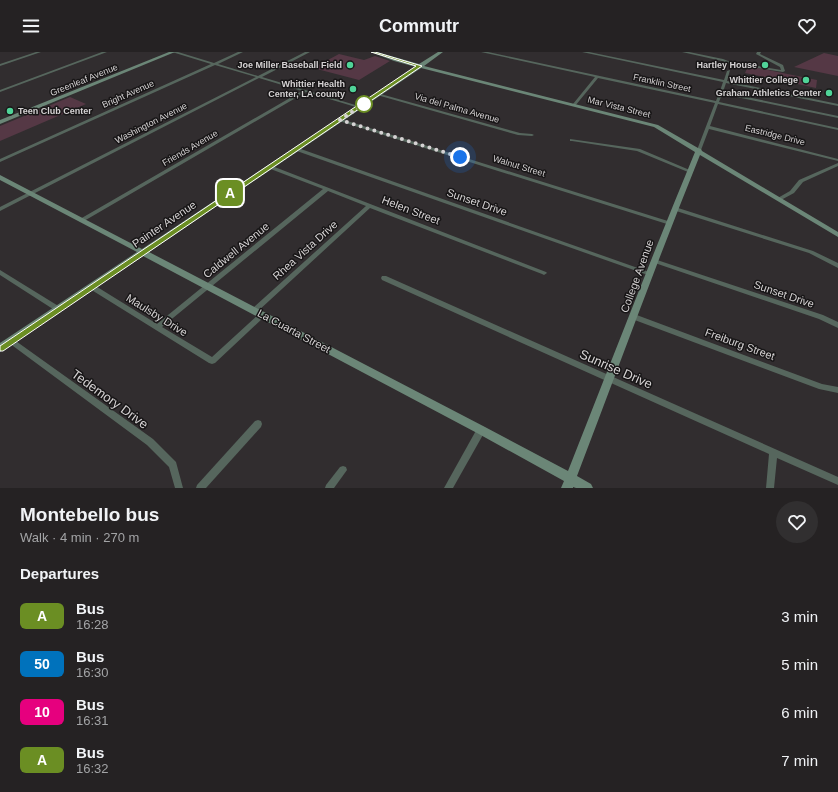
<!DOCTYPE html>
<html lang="en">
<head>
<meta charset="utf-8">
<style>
	body { margin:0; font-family:Arial,sans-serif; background:#312f30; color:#f1f3f6; height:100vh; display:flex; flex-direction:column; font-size:15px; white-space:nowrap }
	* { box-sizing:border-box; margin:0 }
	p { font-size:13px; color:#a3a4a6 }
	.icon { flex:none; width:22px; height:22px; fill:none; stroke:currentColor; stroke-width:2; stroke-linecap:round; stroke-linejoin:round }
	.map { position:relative; height:436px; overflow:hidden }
	.drawer { display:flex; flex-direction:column; background:#252223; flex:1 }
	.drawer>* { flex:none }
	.badge { padding:0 8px; border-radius:6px; font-size:14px; line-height:26px }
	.you { position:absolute; width:20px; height:20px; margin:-10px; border:3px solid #fff; border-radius:50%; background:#1a73e8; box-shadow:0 0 0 6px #1a73e833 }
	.map>.badge { position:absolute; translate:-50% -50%; box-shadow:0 0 0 2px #fff }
	h2 { padding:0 20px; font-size:15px; line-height:36px }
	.round { display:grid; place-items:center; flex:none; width:42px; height:42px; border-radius:21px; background:#312f30 }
	.head { display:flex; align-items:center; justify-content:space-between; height:68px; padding:0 20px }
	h1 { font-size:19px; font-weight:700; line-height:30px }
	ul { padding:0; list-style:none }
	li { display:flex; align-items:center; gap:12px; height:48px; padding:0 20px }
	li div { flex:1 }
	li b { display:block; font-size:15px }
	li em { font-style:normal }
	li .badge { min-width:44px; font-weight:700; text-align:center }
	header { display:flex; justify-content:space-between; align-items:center; height:52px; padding:0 20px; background:#252223; font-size:18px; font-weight:700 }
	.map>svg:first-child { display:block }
	.green { fill:#553845 }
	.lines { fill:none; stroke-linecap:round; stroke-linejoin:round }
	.street { fill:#56665d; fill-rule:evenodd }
	.secondary { fill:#6b8677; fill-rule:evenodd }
	.line { fill:#6b8e23; stroke:#fff }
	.walk { stroke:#d5d2d3; stroke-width:4; stroke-dasharray:0 7.2 }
	.poi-dot { fill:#50d398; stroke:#181617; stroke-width:1.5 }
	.stop-dot { fill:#fff; stroke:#6b8e23; stroke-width:2 }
	.labels { text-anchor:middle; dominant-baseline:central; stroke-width:3; stroke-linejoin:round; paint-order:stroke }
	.far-poi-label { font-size:9px; font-weight:bold; fill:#d5d2d3; stroke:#181617; text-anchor:end }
	.far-street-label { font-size:9px; fill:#d5d2d3; stroke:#181617 }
	.street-label { font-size:11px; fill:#d5d2d3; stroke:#181617 }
	.near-street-label { font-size:13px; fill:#d5d2d3; stroke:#181617 }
</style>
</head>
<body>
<header><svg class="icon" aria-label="menu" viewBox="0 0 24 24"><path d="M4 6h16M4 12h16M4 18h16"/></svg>Commutr<svg class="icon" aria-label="heart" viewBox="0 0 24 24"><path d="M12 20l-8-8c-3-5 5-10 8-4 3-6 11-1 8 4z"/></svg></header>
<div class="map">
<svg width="838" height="436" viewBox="0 0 838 436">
	<rect width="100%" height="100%" fill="#312d2f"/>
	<g class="green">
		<path d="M 824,1 L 838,4 L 838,24 L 794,15 Z"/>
		<path d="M 339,2 L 364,8 L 375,4 L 390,9 L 359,28 L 313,16 Z"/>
		<path d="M 748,14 L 817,28 L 816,36 L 745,21 Z"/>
		<path d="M 70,45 L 86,52 L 0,89 L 0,74 Z"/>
	</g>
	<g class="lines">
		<g class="street">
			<path d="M 36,0 L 41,0 L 0,14 L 0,12 Z"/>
			<path d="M 102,0 L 107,0 L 0,40 L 0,38 Z"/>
			<path d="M 172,0 L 178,0 L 214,11 L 238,0 L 243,0 L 218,12 L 258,24 L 305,0 L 310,0 L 262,25 L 362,55 L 359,56 L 306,40 L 84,169 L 80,169 L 79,168 L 80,167 L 302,39 L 259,26 L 0,159 L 0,155 L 256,25 L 215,13 L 0,110 L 0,107 L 211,12 Z"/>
			<path d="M 481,0 L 488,0 L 716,49 L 719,41 L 718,40 L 720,39 L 723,30 L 582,0 L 589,0 L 724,28 L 727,19 L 730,18 L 727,29 L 838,52 L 838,54 L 726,31 L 723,40 L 838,64 L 838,66 L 722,42 L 719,50 L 838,76 L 838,78 L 718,52 L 710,74 L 838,107 L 838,109 L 709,77 L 701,98 L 701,99 L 697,99 L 697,98 L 715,51 L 598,26 L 575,54 L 573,54 L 573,52 L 595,25 Z"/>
			<path d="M 682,0 L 689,0 L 723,7 L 728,9 L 781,18 L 780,15 L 756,2 L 757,0 L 761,0 L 760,2 L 783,13 L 785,19 L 783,20 L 727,11 L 722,9 Z"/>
			<path d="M 377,41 L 520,81 L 532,82 L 534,83 L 532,84 L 518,83 L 377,43 Z"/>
			<path d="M 339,67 L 341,67 L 671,170 L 672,171 L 671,172 L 667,172 L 339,69 Z"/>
			<path d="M 570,87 L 640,97 L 692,119 L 692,120 L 688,120 L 637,99 L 572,89 L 570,89 Z"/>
			<path d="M 294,96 L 298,96 L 652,221 L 653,222 L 652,223 L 648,223 L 294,98 Z"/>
			<path d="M 838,111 L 838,114 L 803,130 L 794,141 L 781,148 L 777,148 L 776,147 L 790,139 L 799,128 Z"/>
			<path d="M 268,114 L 272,114 L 546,220 L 547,221 L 544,223 L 542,222 L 370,156 L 257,260 L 253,260 L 252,258 L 253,256 L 366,154 L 328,139 L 162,275 L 212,305 L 260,261 L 264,261 L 265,263 L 264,265 L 215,311 L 212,312 L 209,311 L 90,237 L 89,235 L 90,233 L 94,233 L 157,272 L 323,137 L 268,116 Z"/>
			<path d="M 675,155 L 813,199 L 838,211 L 838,216 L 809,201 L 673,158 L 672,157 L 673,156 Z"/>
			<path d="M 654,207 L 823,263 L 838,270 L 838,276 L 819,267 L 652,210 L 651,209 L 652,208 Z"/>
			<path d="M 0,218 L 60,255 L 61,257 L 60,259 L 56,259 L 0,223 Z"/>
			<path d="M 382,224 L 386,224 L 838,425 L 838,433 L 777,406 L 774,436 L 766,436 L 769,402 L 382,228 L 381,226 Z"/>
			<path d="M 634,262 L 822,332 L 838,335 L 838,341 L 819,337 L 632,267 L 631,265 L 632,263 Z"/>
			<path d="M 11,286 L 13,287 L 153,387 L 176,410 L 183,436 L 175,436 L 169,415 L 147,393 L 9,291 L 8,289 L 9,287 Z"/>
			<path d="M 258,368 L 261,369 L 262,372 L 261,375 L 206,436 L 196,436 L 197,433 L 255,369 Z"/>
			<path d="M 481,374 L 484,375 L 485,378 L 484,381 L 453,436 L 444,436 L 478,375 Z"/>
			<path d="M 343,414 L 346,415 L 347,418 L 334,436 L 325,436 L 326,433 L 340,415 Z"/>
		</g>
		<g class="secondary">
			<path d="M 169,0 L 175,0 L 0,72 L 0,68 Z"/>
			<path d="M 371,0 L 377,0 L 419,12 L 438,0 L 443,0 L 424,14 L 658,73 L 698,96 L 701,97 L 702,99 L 838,180 L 838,185 L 700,103 C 657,209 618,317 577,424 L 591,432 L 593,436 L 576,436 L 573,435 L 573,436 L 561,436 L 564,429 L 477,381 L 143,204 L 0,300 L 0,291 L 137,200 L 0,128 L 0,123 L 142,197 L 416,15 L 394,9 ZM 421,16 L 654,75 L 695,100 C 651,206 610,313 568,419 L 485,375 L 149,200 Z"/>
		</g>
	</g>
	<path class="line" d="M 371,0 L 375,0 L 422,14 L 3,299 L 0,299 L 0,294 L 416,14 Z"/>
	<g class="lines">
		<path class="walk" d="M 364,52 L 340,68 L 460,105"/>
	</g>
	<g class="poi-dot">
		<circle cx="350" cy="13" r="4"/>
		<circle cx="765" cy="13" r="4"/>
		<circle cx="806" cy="28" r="4"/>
		<circle cx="353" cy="37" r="4"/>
		<circle cx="829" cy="41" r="4"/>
		<circle cx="10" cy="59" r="4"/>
	</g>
	<circle class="stop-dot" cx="364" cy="52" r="8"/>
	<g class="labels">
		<g class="far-poi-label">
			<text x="342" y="13">Joe Miller Baseball Field</text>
			<text x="757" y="13">Hartley House</text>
			<text x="798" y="28">Whittier College</text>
			<text x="345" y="32">Whittier Health<tspan x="345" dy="10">Center, LA county</tspan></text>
			<text x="821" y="41">Graham Athletics Center</text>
			<text x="18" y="59" text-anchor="start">Teen Club Center</text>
		</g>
		<g class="far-street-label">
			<text transform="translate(84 28) rotate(-22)">Greenleaf Avenue</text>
			<text transform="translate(662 31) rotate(12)">Franklin Street</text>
			<text transform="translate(128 42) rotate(-24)">Bright Avenue</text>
			<text transform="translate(619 55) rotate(14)">Mar Vista Street</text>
			<text transform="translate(457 56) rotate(16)">Via del Palma Avenue</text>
			<text transform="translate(151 71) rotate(-27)">Washington Avenue</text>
			<text transform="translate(775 83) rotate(14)">Eastridge Drive</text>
			<text transform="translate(190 96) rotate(-30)">Friends Avenue</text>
			<text transform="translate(519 114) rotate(17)">Walnut Street</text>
		</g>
		<g class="street-label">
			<text transform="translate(477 150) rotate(19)">Sunset Drive</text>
			<text transform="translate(411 158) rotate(21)">Helen Street</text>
			<text transform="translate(164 172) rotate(-34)">Painter Avenue</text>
			<text transform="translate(236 198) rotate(-39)">Caldwell Avenue</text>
			<text transform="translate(305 198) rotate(-42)">Rhea Vista Drive</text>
			<text transform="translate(637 224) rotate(-70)">College Avenue</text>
			<text transform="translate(784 242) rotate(19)">Sunset Drive</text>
			<text transform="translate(157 263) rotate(32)">Maulsby Drive</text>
			<text transform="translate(294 279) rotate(28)">La Cuarta Street</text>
			<text transform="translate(740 292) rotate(20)">Freiburg Street</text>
		</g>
		<g class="near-street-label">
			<text transform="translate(616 317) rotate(24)">Sunrise Drive</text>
			<text transform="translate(110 347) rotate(36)">Tedemory Drive</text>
		</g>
	</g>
</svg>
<div class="you" style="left:460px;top:105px"></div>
<b class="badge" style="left:230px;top:141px;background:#6b8e23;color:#fff">A</b>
</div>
<section class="drawer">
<div class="head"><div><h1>Montebello bus</h1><p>Walk · 4 min · 270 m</p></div><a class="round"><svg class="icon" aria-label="heart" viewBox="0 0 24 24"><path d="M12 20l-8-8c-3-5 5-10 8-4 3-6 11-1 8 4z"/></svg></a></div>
<h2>Departures</h2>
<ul>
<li><span class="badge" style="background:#6b8e23;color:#fff">A</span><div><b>Bus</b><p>16:28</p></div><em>3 min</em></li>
<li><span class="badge" style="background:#0072bc;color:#fff">50</span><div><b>Bus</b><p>16:30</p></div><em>5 min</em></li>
<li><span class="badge" style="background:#e6007e;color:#fff">10</span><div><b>Bus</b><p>16:31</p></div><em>6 min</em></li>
<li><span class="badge" style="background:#6b8e23;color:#fff">A</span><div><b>Bus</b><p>16:32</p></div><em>7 min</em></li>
</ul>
</section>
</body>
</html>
